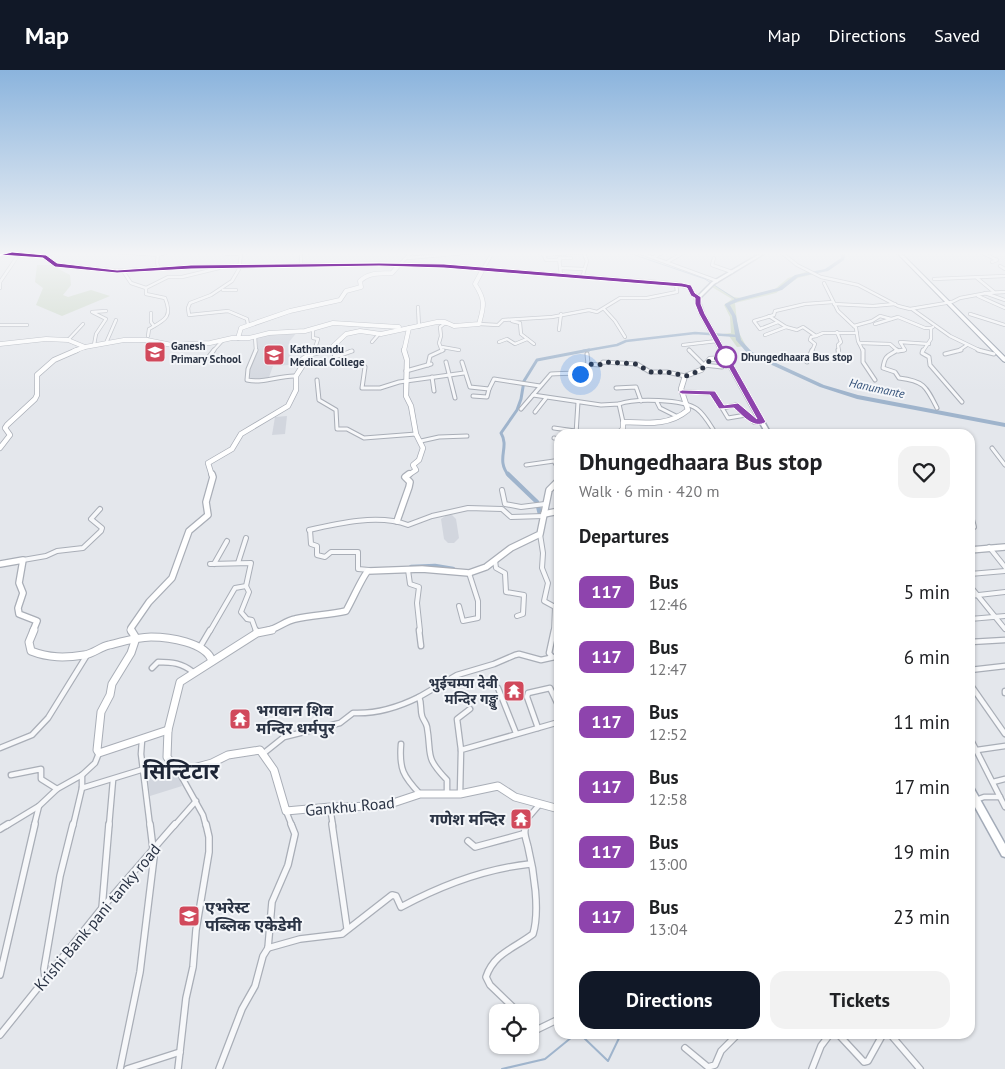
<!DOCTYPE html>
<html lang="en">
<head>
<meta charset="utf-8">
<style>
	body { margin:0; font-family:"PT Sans","Noto Sans Devanagari",sans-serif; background:#f2f2f2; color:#202124; height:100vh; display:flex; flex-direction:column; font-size:19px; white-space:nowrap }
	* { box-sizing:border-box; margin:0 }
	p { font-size:16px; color:#757577 }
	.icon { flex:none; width:28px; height:28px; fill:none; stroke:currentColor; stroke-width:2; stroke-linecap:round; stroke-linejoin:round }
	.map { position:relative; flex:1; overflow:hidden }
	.details { position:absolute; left:554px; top:359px; width:421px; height:610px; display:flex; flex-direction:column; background:#fff; border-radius:15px; box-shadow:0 1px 4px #0004 }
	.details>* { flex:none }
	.badge { padding:0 10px; border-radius:8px; font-size:18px; line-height:32px }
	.controls { position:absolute; left:489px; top:934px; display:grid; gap:10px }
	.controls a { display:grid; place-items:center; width:50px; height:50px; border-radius:10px; background:#fff; box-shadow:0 1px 4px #0004; font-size:25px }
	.you { position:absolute; width:25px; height:25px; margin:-12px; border:4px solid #fff; border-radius:50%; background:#1a73e8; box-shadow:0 0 0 8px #1a73e833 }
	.map>.badge { position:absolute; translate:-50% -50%; box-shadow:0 0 0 2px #fff }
	h2 { padding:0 25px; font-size:19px; line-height:45px }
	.round { display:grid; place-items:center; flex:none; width:52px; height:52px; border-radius:15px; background:#f2f2f2 }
	.overview { display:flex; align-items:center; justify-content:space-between; height:85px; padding:0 25px }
	h1 { font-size:24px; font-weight:800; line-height:38px }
	.primary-button { display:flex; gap:10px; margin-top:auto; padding:10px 25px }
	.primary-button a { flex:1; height:58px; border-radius:15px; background:#111827; color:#fff; font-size:20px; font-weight:800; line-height:58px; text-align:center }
	.primary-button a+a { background:#f2f2f2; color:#202124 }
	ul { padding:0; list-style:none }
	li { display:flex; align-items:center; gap:15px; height:65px; padding:0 25px }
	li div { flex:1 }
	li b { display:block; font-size:19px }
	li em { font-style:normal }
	li .badge { min-width:55px; font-weight:700; text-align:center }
	header { display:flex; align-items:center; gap:30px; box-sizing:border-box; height:70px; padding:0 25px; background:#111827; color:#fff }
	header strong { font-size:24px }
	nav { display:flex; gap:28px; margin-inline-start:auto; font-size:18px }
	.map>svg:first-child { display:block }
	.built { fill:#d2d6de }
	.green { fill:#c9d6c5 }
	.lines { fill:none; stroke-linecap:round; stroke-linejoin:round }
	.stream-far1 { stroke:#9fb4cc; stroke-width:1 }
	.stream { stroke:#9fb4cc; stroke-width:2 }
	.canal-far2 { stroke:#9fb4cc; stroke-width:2.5 }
	.canal-far1 { stroke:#9fb4cc; stroke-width:3 }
	.canal { stroke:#9fb4cc; stroke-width:4.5 }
	.river { fill:#9fb4cc; fill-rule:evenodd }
	.street-far4-casing { stroke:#a9aeb7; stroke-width:4 }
	.street-far3-casing { stroke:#a9aeb7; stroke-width:5 }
	.street-far2-casing { stroke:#a9aeb7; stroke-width:6 }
	.street-far1-casing { stroke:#a9aeb7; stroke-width:7 }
	.street-casing { stroke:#a9aeb7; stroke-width:8 }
	.secondary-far3-casing { stroke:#a9aeb7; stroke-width:5 }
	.secondary-far2-casing { stroke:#a9aeb7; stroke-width:6 }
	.secondary-far1-casing { stroke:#a9aeb7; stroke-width:8 }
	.secondary-casing { stroke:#a9aeb7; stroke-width:9 }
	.primary-casing { stroke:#a3abb8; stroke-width:3 }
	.highway-casing { stroke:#8b94a3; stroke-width:2 }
	.street-far4 { stroke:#f7f8fa; stroke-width:2.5 }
	.street-far3 { stroke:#f7f8fa; stroke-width:3 }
	.street-far2 { stroke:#f7f8fa; stroke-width:4 }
	.street-far1 { stroke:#f7f8fa; stroke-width:4.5 }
	.street { stroke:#f7f8fa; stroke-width:5.5 }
	.secondary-far3 { stroke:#fff; stroke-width:4 }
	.secondary-far2 { stroke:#fff; stroke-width:4.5 }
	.secondary-far1 { stroke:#fff; stroke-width:5.5 }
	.secondary { stroke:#fff; stroke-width:7 }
	.primary { fill:#fff; fill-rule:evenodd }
	.highway { fill:#fff; fill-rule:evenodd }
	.line { fill:#8e44ad; stroke:#fff }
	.walk { stroke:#2b3445; stroke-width:5; stroke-dasharray:0 9 }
	.stop-dot { fill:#fff; stroke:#8e44ad; stroke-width:2.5 }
	.labels { text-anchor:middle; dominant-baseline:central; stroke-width:4; stroke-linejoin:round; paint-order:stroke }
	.far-poi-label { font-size:11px; font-weight:bold; fill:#2b3445; stroke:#f4f6f9; text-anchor:start }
	.far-stop-label { font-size:11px; font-weight:bold; fill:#2b3445; stroke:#f4f6f9; text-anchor:start }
	.far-water-label { font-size:12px; font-style:italic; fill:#34527a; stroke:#f4f6f9 }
	.poi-label { font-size:14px; font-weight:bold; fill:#2b3445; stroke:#f4f6f9; text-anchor:end }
	.near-poi-label { font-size:16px; font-weight:bold; fill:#2b3445; stroke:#f4f6f9; text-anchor:start }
	.near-street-label { font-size:16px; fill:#2b3445; stroke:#f4f6f9 }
	.near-district-label { font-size:22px; font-weight:bold; fill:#1d2536; stroke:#f4f6f9 }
</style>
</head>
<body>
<header>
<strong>Map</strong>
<nav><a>Map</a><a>Directions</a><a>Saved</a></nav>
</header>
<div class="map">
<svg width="1005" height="999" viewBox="0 0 1005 999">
	<rect width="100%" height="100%" fill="#e4e7ec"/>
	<g class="built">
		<path d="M 298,261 L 289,272 L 293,279 L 289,295 L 273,296 L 268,310 L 247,310 L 246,307 L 254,286 L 255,267 L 265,263 Z"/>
		<path d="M 287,346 L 285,364 L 272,365 L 275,347 Z"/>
		<path d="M 447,445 L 452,445 L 456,449 L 459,468 L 454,473 L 448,473 L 444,469 L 441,449 Z"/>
		<path d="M 174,695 L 182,716 L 150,726 L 147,701 Z"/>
	</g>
	<g class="green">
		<path d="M 37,195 L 51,195 L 70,205 L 71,215 L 63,225 L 68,227 L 91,220 L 110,226 L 62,246 L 36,235 L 43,218 L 35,212 Z"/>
		<path d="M 808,201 L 814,204 L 798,208 L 776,223 L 735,233 L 738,261 L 746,276 L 737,277 L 729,266 L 723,266 L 723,264 L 731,263 L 730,247 L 724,235 L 732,229 L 712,217 L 714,215 L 734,227 L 741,228 L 775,219 L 788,208 Z"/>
	</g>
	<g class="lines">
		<path class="stream-far1" d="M 626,182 L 705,209 L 737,230"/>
		<path class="stream" d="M 502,999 L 545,989 L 572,967 L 582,966 L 608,991 L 621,964"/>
		<path class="canal-far2" d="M 583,281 L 617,275 L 626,271 L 695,263 L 738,266"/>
		<path class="canal-far1" d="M 509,406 C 495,389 510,378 501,363 L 517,340 L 521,329 L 524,311 L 537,290 L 589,280"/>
		<g class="canal">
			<path d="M 508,404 L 537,432 L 541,448"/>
			<path d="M 411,497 L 435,496 L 453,499"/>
		</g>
		<path class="river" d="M 842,182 L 846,182 L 844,190 L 828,201 L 798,207 L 782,220 L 739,231 L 730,235 L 736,246 L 741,270 L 752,282 L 824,315 L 858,325 L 1005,353 L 1005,357 L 857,329 L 820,317 L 748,284 L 736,270 L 732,246 L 725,235 L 725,234 L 735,229 L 778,218 L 795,205 L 825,199 L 841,188 Z"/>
		<g class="street-far4-casing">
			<g id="street-far4">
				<path d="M 118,182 L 158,185"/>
				<path d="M 301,182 L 301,196"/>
				<path d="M 325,182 L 329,182"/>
				<path d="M 542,182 L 546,190 L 560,190"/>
				<path d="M 638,182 L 717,211"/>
				<path d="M 781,182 L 797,195 L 821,207 L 858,215 L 898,236 L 910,239 L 952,232 L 960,228 L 987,223 L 1005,222"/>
				<path d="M 981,182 L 997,190 L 992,192"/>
				<path d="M 227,184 L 241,184 L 239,199 L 232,211 L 211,225 L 190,233 L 188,238 L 189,245 L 228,241 L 247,249 L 248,255"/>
				<path d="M 543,185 L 583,182"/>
				<path d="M 44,186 L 55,182"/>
				<path d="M 654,187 L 663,182"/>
				<path d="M 408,188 L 475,182"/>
				<path d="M 714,188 L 712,195 L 732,202"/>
				<path d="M 667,192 L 685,182"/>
				<path d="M 399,195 L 412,182"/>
				<path d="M 1000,196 L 1005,199"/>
				<path d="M 159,198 L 157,193 L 158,185 L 168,182"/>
				<path d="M 561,198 L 583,199"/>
				<path d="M 483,199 L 493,182"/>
				<path d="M 123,201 L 131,213 L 146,218"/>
				<path d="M 561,205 L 559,188 L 571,188"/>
				<path d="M 582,208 L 587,191 L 583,182"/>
				<path d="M 977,208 L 994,222"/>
				<path d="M 934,209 L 1005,206"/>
				<path d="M 0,212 L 19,184"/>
				<path d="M 0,212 L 0,218"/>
				<path d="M 824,213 L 838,241 L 856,258 L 858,271 L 863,281"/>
				<path d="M 223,220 L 236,220"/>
				<path d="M 985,223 L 1005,230"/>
				<path d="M 978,226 L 1005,238"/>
				<path d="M 834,234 L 873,236 L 895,234"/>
				<path d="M 418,237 L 419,257"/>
				<path d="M 604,239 L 615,251 L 625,267"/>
				<path d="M 912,239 L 950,266 L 981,281"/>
				<path d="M 151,243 L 151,252 L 154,256"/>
				<path d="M 970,244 L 1005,255"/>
				<path d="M 769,246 L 786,257 L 797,260 L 803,257 L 816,266 L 823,263 L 857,263"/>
				<path d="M 512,251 L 520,253 L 521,264 L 534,274"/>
				<path d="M 778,252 L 760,259 L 754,251 L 774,245 L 775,241 L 805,234 L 833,232"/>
				<path d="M 479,254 L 498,255 L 503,250 L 552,247 L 589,240 L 597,242 L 620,228 L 647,228 L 677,222 L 676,214"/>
				<path d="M 875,254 L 898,247 L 925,258 L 931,258"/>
				<path d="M 0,255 L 27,255"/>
				<path d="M 854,256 L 872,251 L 880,246 L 891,249"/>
				<path d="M 313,259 L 313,268 L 318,269 L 314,281"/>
				<path d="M 559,260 L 561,244"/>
				<path d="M 837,262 L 841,272 L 838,275 L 839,281"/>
				<path d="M 765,265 L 786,257"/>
				<path d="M 148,266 L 149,259 C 165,250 173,247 165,228 L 146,224 L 146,218 L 168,207 L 182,207 L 219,198"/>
				<path d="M 255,267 L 256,281"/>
				<path d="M 68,270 L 83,254"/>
				<path d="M 372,272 L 379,264"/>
				<path d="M 499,272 L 507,269 L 515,274 L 527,269"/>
				<path d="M 106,273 L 116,250"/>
				<path d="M 859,273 L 890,274 L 898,281 L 896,281"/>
				<path d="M 94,275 L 96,264 L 106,249 L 92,242 L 106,241"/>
				<path d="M 683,275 L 717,271"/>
				<path d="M 442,277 L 459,280"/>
				<path d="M 332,278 L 333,281"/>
				<path d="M 689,280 L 690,281"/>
				<path d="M 213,281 L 223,270"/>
				<path d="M 350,281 L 352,281"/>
				<path d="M 442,281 L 439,273 L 441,266 L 440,257 L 444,254 L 449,254"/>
				<path d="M 812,281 L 815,274 L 810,270 L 811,267 L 816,266"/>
				<path d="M 898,281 L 905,280 L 900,272 L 929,274"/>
				<path d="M 923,281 L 931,269 L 931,258 L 933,257"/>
				<path d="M 958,281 L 967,275"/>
			</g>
		</g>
		<g class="street-far3-casing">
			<g id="street-far3">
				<path d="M 256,280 L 248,299 L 247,310 C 264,314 279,305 296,306"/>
				<path d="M 333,280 L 335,287 L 352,281"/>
				<path d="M 689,280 L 704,295 L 722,297"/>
				<path d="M 838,280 L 839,286"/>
				<path d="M 863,280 L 863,292 L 875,310"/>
				<path d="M 897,280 C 890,286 885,283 883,298 L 895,302 L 899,308 C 924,311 926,316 937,338"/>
				<path d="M 923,280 L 922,283 L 929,287 L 930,295 L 962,332"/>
				<path d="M 978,280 L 994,284"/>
				<path d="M 898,281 L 904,280"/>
				<path d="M 314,283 L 315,280"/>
				<path d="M 587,284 L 588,294"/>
				<path d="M 945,284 L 961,280"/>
				<path d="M 207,289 L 214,280"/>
				<path d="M 446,292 L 455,328"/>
				<path d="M 462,292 L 470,317 L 489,319 L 494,309 L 540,316"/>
				<path d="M 807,292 L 812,280"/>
				<path d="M 428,295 L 430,286 L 443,280"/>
				<path d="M 365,297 L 362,318 L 380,318 L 399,312 L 464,303"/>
				<path d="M 406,301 L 431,294"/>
				<path d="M 432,307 L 434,321"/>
				<path d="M 317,310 L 319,330 L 336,340 L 337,359 L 347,359 L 364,368 L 416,364"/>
				<path d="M 616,318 L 636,317 L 641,331"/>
				<path d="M 682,322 L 713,323 L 728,348 L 746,345 L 754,352 L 762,352"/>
				<path d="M 533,325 L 551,304 C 562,304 572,302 583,304 L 587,294 L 600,295 L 603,292 L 637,294 L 650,302 L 667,302 L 685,306"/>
				<path d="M 473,326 L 487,327 L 489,319"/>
				<path d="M 657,332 L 660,338 L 678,347"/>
				<path d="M 619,334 C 635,328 683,329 697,339 C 705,345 710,355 716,364"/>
				<path d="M 722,338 L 736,335 L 746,345"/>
				<path d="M 521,339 L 533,325 L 601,335 L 619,334 L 623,352"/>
				<path d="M 535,342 L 546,328"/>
				<path d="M 554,358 L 575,361"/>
				<path d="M 576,364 L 578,332"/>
				<path d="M 554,368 L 559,369"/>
				<path d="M 421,371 L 439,367 L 467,366"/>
				<path d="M 992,378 L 1005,395"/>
				<path d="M 526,395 L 554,391 L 559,400"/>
			</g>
		</g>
		<g class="street-far2-casing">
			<g id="street-far2">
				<path d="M 502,420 L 505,434 L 521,437 L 545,434"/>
				<path d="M 970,442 L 974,457 L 970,458"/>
				<path d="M 309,460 C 339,453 379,444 408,455 L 432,446 L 468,438 L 502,439 L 511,447 L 544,446"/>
				<path d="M 310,460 L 311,474 L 317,476 L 317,485 L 325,487 L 331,482 L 358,482 L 358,499 L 369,500"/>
				<path d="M 540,464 L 543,483 L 542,498 L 548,513 L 544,531 L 555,537 L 554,561"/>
				<path d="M 989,477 L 1005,497"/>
				<path d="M 23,490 L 46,486 L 57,481 L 83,478 L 101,461 L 102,458 L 91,449 L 100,439"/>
				<path d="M 495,490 L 496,498 L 505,503 L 506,522 L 524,525 L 523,544 L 517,546"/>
				<path d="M 238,493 L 246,468"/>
				<path d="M 214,494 L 227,471"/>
				<path d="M 408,500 L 410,514 L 419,517 L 417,533 L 420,561"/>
				<path d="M 970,504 L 1005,501"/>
				<path d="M 246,516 L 249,522 L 241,542 L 247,549 L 252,550 L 256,561"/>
				<path d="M 970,516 L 1005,559"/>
				<path d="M 970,526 L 1005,522"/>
				<path d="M 459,536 L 463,551 L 478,548 L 478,531 L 469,503"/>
				<path d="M 970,549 L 1005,546"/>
				<path d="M 210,561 L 235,518 L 246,516 L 251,493 L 210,494"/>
			</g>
		</g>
		<g class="street-far1-casing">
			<g id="street-far1">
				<path d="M 256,560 L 257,563"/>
				<path d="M 419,560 L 421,576"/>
				<path d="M 970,572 L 1005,570"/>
				<path d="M 200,577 L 210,560"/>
				<path d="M 552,587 L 549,583 L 554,560"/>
				<path d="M 152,598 L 158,592 C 172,592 182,593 193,602"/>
				<path d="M 970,600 L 1005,596"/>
				<path d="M 970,614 L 1005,664"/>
				<path d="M 498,618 L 516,663"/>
				<path d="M 1005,621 L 1005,623"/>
				<path d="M 419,627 L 457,605 L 494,594 L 515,585 L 519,584 L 541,590 L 559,586"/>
				<path d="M 538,658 L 527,627 L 528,623 L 550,618 L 559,637"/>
				<path d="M 970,668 L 1005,737"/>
				<path d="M 142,670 L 141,684 L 150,756"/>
				<path d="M 401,674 C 399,699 403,706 420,724"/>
				<path d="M 0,678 L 32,665 L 48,648 L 87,585"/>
				<path d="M 461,680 L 457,649 L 470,639"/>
				<path d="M 977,680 L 1005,676"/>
				<path d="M 264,683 L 284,667 L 340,653 L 353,643 C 375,644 399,637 419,627 C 422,634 420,639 422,646 C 423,650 426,652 427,657 C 432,686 424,686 447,710 L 447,723"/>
				<path d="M 179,702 L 203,745 L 206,756"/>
				<path d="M 11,705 L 41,699 L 41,709 L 57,719"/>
				<path d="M 993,712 L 1005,709"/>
				<path d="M 82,718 L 144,699"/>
				<path d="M 460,724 L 461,680 L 559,652"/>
				<path d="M 970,732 L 984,727 L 1000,727"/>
				<path d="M 330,737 L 333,756"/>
				<path d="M 286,741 L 292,756"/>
				<path d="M 6,756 L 39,736 L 57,719 L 82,705 L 95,693 L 99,683"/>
				<path d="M 34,756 L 39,736"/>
				<path d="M 73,756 L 82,718 L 82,705"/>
				<path d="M 109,756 L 113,710"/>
				<path d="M 174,756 L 196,731"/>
				<path d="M 525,756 L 527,749 L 540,734"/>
			</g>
		</g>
		<g class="street-casing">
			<g id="street">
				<path d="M 332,754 L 347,858"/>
				<path d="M 0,759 L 8,754"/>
				<path d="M 468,771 L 475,777 L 523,764"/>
				<path d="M 102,838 L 109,754"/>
				<path d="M 268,878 L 300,869 L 342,864 L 392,825 L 396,826 L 401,837 C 442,815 483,799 530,794"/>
				<path d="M 0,905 L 35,754"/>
				<path d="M 45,908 L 44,899 L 60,806 L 73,754"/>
				<path d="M 518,942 L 490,915 L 486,907 C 494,883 515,878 533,864 C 540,841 534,801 528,777 C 526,768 523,764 526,754"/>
				<path d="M 530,963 L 559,949"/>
				<path d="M 838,964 L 864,992 L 868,991 L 883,964"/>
				<path d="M 890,964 L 920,999"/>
				<path d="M 0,965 L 102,838 L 175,754"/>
				<path d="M 685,978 L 708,997 L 715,995 L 721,981 L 738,964"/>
				<path d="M 120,999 L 140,902 L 154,787 L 150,754"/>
				<path d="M 127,999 L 180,982"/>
				<path d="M 178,999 L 186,928 L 193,897 L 196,860 L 209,782 L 209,767 L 206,754"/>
				<path d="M 219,999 L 242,939 L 255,916 L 263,886 L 268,878 L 272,832 L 288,795 L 295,764 L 291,754"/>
				<path d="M 812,999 L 821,976 L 830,964"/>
			</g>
		</g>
		<g class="secondary-far3-casing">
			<g id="secondary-far3">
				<path d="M 0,185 L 12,183 L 43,186 L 55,195 L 117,201 L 191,197 L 379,194 L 444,196 L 676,214 L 689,217 L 692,224 L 698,227"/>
				<path d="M 238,268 L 241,258 L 290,241 L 340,230 L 346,221 L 361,217 L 360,211 C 369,202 380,204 392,203 L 399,195"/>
				<path d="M 0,274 L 46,269 L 68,270 L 85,277 L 124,270 L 147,270 L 172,275 L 210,273 L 232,268 L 249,268 L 269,263 L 305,261 L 333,253 L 399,257"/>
				<path d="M 74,281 L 85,277"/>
				<path d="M 322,281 L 329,280 L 346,264 L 360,261 L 381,264 L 437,252 L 445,252 L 454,256 L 479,254 C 484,236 486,231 475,214 L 483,199"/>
				<path d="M 404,281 L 409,258"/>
			</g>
		</g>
		<g class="secondary-far2-casing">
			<g id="secondary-far2">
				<path d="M 404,280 L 407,290 L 406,326 L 411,336 L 416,364 L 423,378 L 419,390 L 413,395 L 416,400 L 407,406"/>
				<path d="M 617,364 L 623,359 L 623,352 C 647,353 669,356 688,340 L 681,319 L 685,306 L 701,300 L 710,289 L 726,288"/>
				<path d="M 0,378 L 10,365 L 5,358 L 7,355 L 35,329 L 37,325 L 37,305 L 54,290 L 77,280"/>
				<path d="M 212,406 L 208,393 L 232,379 L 241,364 L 288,336 L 296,320 L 296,306 L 303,295 L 303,289 L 311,284 L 328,280"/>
			</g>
		</g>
		<g class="secondary-far1-casing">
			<g id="secondary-far1">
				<path d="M 544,444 L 559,441"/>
				<path d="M 397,451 L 409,417 L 410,412 L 405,407 L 409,404"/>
				<path d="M 970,480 L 1005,477"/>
				<path d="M 0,494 L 23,490 L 19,513 L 23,523 L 18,538 L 19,544 L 37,551 L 33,561"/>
				<path d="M 131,561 L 131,558 L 149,532 L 172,508 L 189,461 L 208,445 L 206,432 L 213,407 L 212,404"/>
				<path d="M 266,561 C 277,559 285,551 295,549 C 312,545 329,545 346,541 C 351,533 363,505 368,501 L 422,499 L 469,503 L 486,497 L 511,478 L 540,464 L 549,420 L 559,410"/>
			</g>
		</g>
		<g class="secondary-casing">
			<g id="secondary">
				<path d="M 34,560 L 29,572 L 31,581 C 49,588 65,588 84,585 C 93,584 100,577 109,575 C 121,572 138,567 151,567 C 168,567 206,572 212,591"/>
				<path d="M 131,560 L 136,568 L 131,583 L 112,614 L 110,625 L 101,642 L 97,680 L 99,683 L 168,660"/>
				<path d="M 272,560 L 257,563 L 180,612 L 168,660 L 167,687 L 179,702 L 212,693 L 228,685 L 260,680 L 274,700 L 286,741 L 330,737 L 384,736 L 420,724 L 460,724 L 498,716 L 515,727 L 559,739"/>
			</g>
		</g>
		<g class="primary-casing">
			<g id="primary">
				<path d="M 763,182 L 767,182 L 714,214 L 699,229 L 704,244 L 771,364 L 766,364 L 700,244 L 695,229 L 712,212 Z"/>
				<path d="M 970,716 L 973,717 L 1005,774 L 1005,787 L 1002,786 L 970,728 Z"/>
			</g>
		</g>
		<g class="highway-casing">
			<path id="highway" d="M 896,182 L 900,182 L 1005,287 L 1005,292 L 1003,291 Z"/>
		</g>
		<use href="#street-far4" class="street-far4"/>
		<use href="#street-far3" class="street-far3"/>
		<use href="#street-far2" class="street-far2"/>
		<use href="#street-far1" class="street-far1"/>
		<use href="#street" class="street"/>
		<use href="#secondary-far3" class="secondary-far3"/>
		<use href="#secondary-far2" class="secondary-far2"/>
		<use href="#secondary-far1" class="secondary-far1"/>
		<use href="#secondary" class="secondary"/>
		<use href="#primary" class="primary"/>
		<use href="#highway" class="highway"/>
	</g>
	<linearGradient id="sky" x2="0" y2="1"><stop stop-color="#8bb4dd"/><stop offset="0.57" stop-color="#f3f4f6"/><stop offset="1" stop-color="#f3f4f6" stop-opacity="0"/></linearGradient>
	<rect width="1005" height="322" fill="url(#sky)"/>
	<path class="line" d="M 12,182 L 46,185 L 57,193 L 117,200 L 191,195 L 379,193 L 444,194 L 682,213 L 691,215 L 695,223 L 701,227 L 701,234 L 705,244 L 766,352 C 754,360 743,346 734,338 L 719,339 L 710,325 L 682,324 L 678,322 L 682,320 L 715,321 L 724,335 L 738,333 L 757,349 L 699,244 L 695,234 L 695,228 L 691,226 L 687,218 L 682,217 L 444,198 L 379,196 L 191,199 L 117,203 L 55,197 L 43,188 L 0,185 Z"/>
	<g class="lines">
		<path class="walk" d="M 580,304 L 583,304 L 587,294 L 599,295 L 605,292 L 637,294 L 650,302 L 667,302 L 686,306 L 701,300 L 711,289 L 726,287"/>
	</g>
	<defs>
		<g id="school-square" transform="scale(1.125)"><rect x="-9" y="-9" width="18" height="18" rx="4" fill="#d1495b" stroke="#f4f6f9"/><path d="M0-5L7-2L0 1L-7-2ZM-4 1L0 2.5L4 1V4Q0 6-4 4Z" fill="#fff"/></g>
		<g id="university-square" transform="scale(1.125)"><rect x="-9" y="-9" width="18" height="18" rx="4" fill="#d1495b" stroke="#f4f6f9"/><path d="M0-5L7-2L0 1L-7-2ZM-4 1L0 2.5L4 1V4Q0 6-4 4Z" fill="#fff"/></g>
		<g id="temple-square" transform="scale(1.125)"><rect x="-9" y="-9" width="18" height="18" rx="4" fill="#d1495b" stroke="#f4f6f9"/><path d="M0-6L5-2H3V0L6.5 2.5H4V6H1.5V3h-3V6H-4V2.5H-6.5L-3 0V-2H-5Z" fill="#fff"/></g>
	</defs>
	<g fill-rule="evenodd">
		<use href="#school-square" x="155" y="282"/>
		<use href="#university-square" x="274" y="285"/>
		<use href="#temple-square" x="514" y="621"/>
		<use href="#temple-square" x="240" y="649"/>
		<use href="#temple-square" x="521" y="749"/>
		<use href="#school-square" x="189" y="846"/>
	</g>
	<circle class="stop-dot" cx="726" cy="287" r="10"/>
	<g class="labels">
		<g class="far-poi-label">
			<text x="171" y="276">Ganesh<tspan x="171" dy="13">Primary School</tspan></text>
			<text x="290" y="279">Kathmandu<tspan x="290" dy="13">Medical College</tspan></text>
		</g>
		<g class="far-stop-label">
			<text x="741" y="287">Dhungedhaara Bus stop</text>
		</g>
		<g class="far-water-label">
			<text transform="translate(877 318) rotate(12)">Hanumante</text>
		</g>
		<g class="poi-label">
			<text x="498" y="613">भुईचम्पा देवी<tspan x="498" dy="16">मन्दिर गङ्खु</tspan></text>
		</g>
		<g class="near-poi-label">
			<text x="256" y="640">भगवान शिव<tspan x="256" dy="18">मन्दिर धर्मपुर</tspan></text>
			<text x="505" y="749" text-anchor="end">गणेश मन्दिर</text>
			<text x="205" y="837">एभरेस्ट<tspan x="205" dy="18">पब्लिक एकेडेमी</tspan></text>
		</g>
		<g class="near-street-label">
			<text transform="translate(350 736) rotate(-5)">Gankhu Road</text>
			<text transform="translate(97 847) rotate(-50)">Krishi Bank pani tanky road</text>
		</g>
		<g class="near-district-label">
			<text x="181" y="701">सिन्टिटार</text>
		</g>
	</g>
</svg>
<div class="controls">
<a><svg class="icon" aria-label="locate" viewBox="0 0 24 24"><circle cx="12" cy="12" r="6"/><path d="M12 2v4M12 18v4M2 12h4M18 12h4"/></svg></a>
</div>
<div class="you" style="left:580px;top:304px"></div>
<section class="details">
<div class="overview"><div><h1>Dhungedhaara Bus stop</h1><p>Walk · 6 min · 420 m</p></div><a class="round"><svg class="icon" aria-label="heart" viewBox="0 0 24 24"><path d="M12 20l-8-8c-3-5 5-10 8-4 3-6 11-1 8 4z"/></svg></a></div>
<h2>Departures</h2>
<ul>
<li><span class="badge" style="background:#8e44ad;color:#fff">117</span><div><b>Bus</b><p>12:46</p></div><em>5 min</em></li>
<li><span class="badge" style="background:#8e44ad;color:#fff">117</span><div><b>Bus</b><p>12:47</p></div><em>6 min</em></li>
<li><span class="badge" style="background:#8e44ad;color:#fff">117</span><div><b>Bus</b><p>12:52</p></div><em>11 min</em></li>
<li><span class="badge" style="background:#8e44ad;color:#fff">117</span><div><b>Bus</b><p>12:58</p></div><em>17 min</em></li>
<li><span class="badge" style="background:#8e44ad;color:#fff">117</span><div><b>Bus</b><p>13:00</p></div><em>19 min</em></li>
<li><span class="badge" style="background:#8e44ad;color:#fff">117</span><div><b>Bus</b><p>13:04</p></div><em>23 min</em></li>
</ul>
<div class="primary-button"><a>Directions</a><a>Tickets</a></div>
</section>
</div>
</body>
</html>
